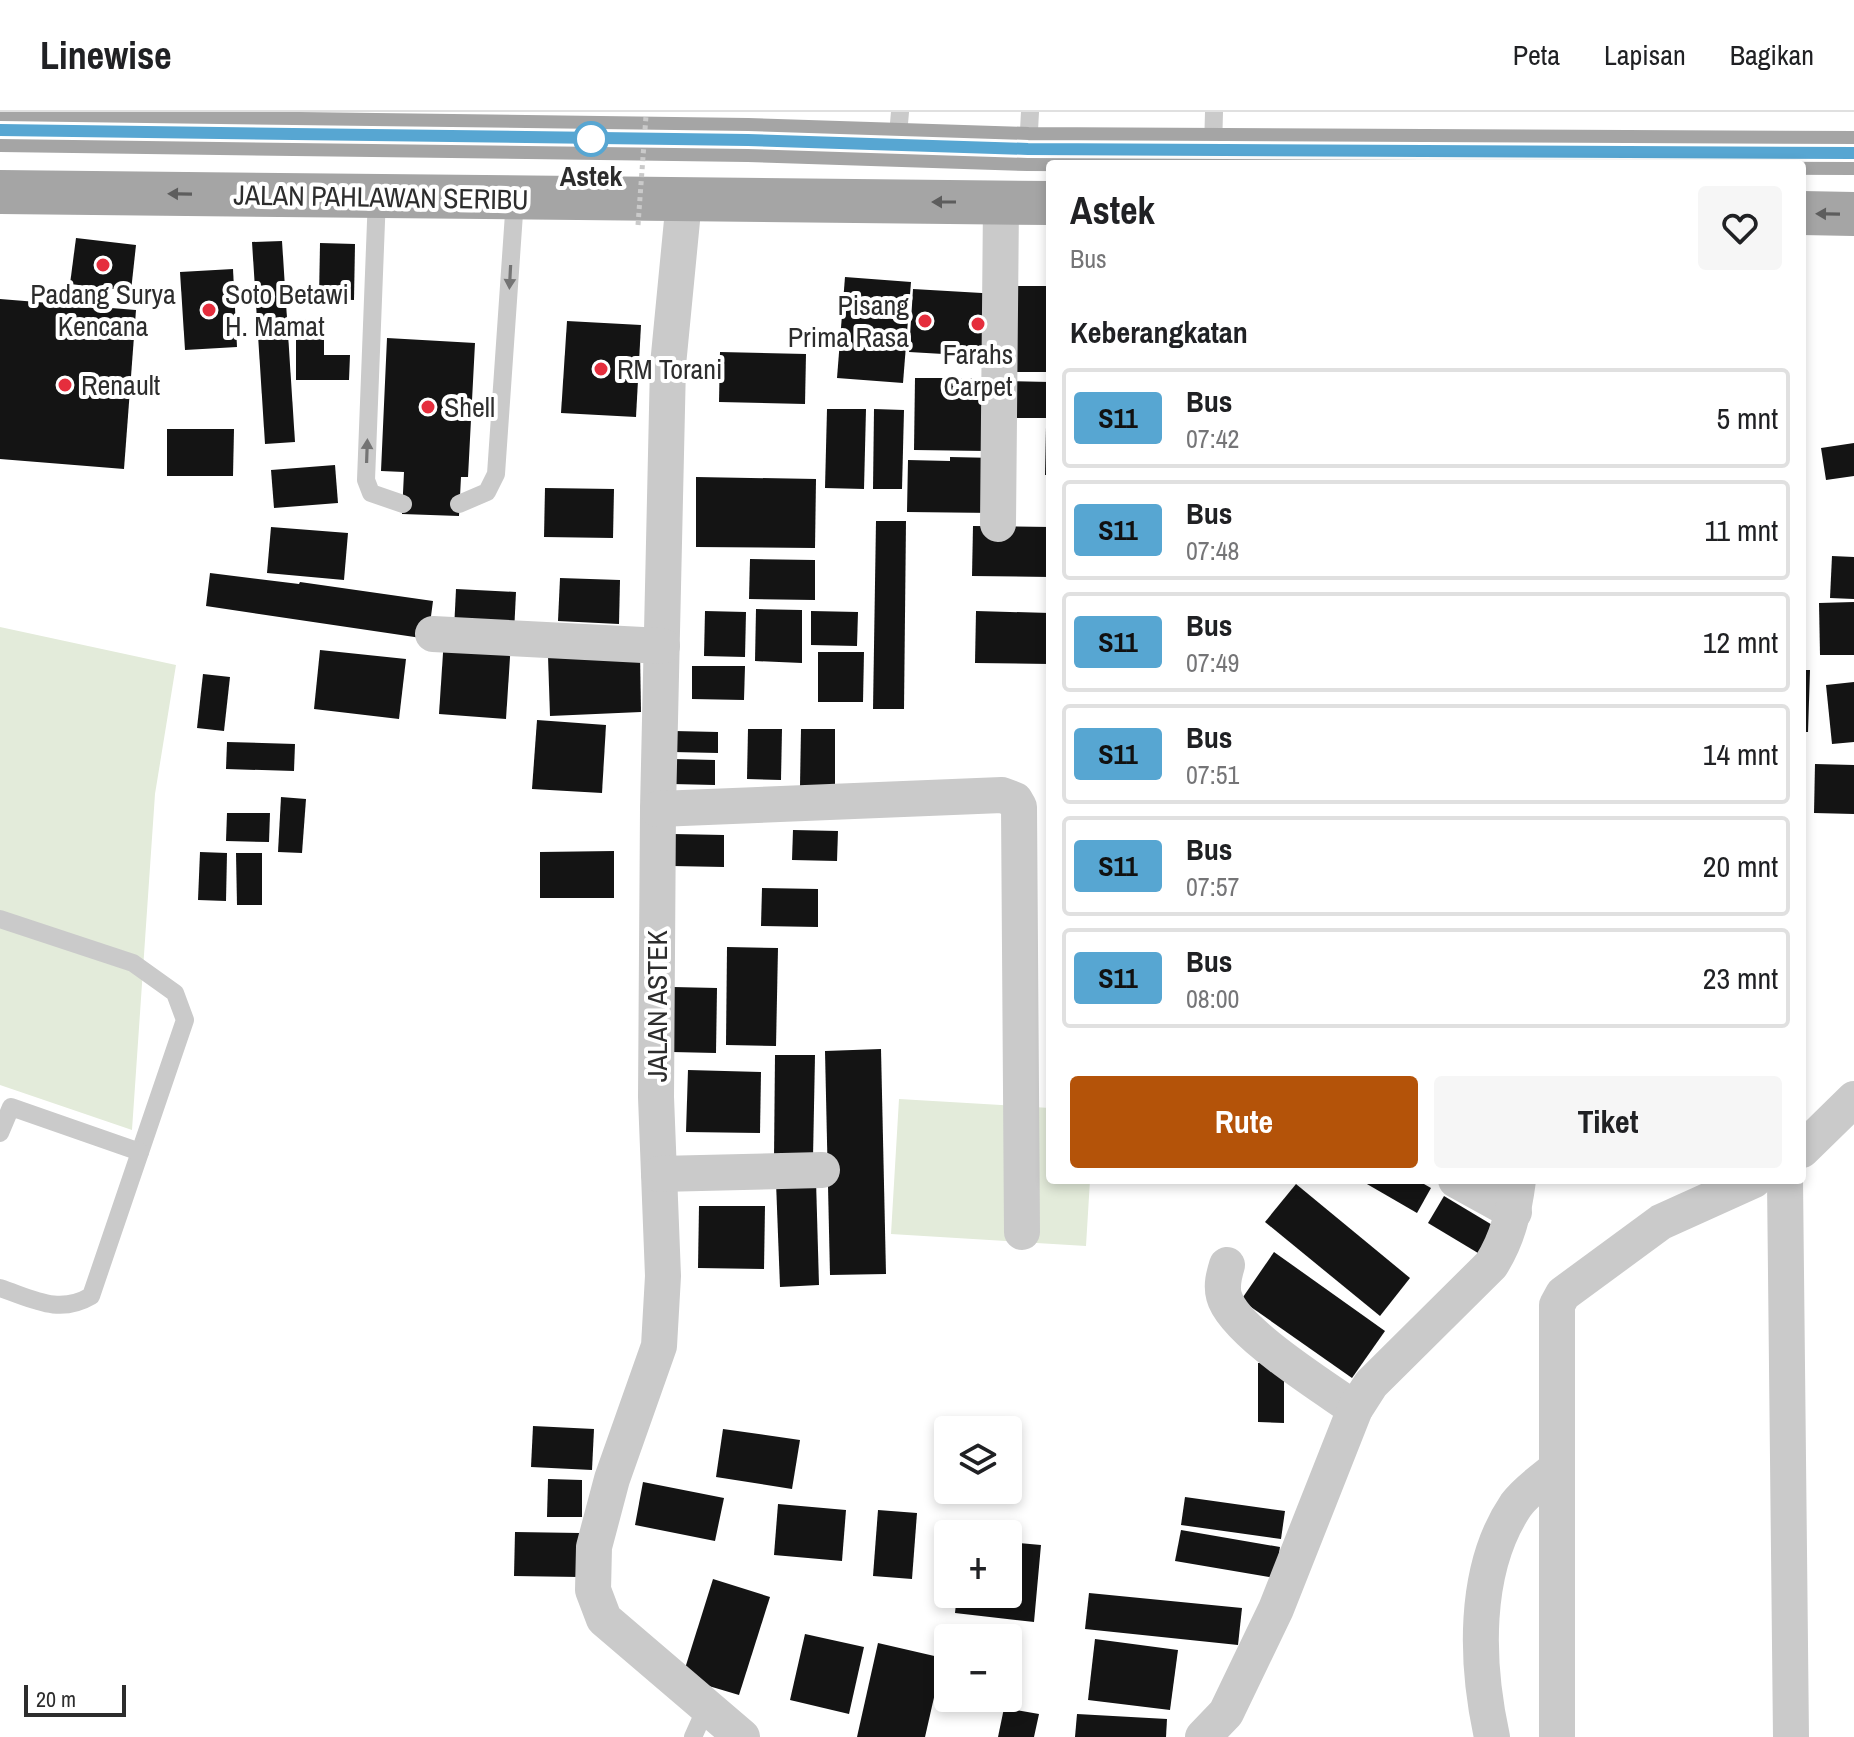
<!DOCTYPE html>
<html lang="id">
<head>
<meta charset="utf-8">
<style>
	body { margin:0; font-family:"Archivo Narrow",sans-serif; background:#f6f6f6; color:#202124; height:100vh; display:flex; flex-direction:column; font-size:30px; white-space:nowrap }
	* { box-sizing:border-box; margin:0 }
	p { font-size:26px; color:#757577 }
	.icon { flex:none; width:44px; height:44px; fill:none; stroke:currentColor; stroke-width:2; stroke-linecap:round; stroke-linejoin:round }
	.map { position:relative; flex:1; overflow:hidden }
	.details { position:absolute; left:1046px; top:48px; width:760px; height:1024px; display:flex; flex-direction:column; background:#fff; border-radius:8px; box-shadow:0 4px 12px #0003 }
	.details>* { flex:none }
	.badge { padding:0 16px; border-radius:6px; font-size:28px; line-height:52px }
	.tools { position:absolute; left:934px; top:1304px; display:grid; gap:16px }
	.tools a { display:grid; place-items:center; width:88px; height:88px; border-radius:8px; background:#fff; box-shadow:0 4px 12px #0003; font-size:40px }
	.scale { position:absolute; left:24px; bottom:20px; width:102px; box-sizing:border-box; padding-left:8px; border:4px solid #2d2d2d; border-top:0; font-size:22px; line-height:28px; white-space:nowrap; color:#2d2d2d; -webkit-text-stroke:6px #fff; paint-order:stroke }
	.map>.badge { position:absolute; translate:-50% -50%; box-shadow:0 0 0 4px #fff }
	h2 { padding:0 24px; font-size:30px; line-height:72px }
	.round { display:grid; place-items:center; flex:none; width:84px; height:84px; border-radius:8px; background:#f6f6f6 }
	.headline { display:flex; align-items:center; justify-content:space-between; height:136px; padding:0 24px }
	h1 { font-size:38px; font-weight:800; line-height:60px }
	.cta { display:flex; gap:16px; margin-top:auto; padding:16px 24px }
	.cta a { flex:1; height:92px; border-radius:8px; background:#b45309; color:#fff; font-size:32px; font-weight:800; line-height:92px; text-align:center }
	.cta a+a { background:#f6f6f6; color:#202124 }
	ul { padding:0; list-style:none }
	li { display:flex; align-items:center; gap:24px; height:100px; margin:0 16px 12px; padding:0 8px; border:4px solid #e0e0e0; border-radius:8px }
	li div { flex:1 }
	li b { display:block; font-size:30px }
	li em { font-style:normal }
	li .badge { min-width:88px; font-weight:700; text-align:center }
	header { display:flex; align-items:center; gap:48px; box-sizing:border-box; height:112px; padding:0 40px; background:#fff; border-bottom:2px solid #e0e0e0 }
	header strong { font-size:38px }
	nav { display:flex; gap:44px; margin-inline-start:auto; font-size:28px }
	.map>svg:first-child { display:block }
	.green { fill:#e3ebda }
	.building { fill:#141414 }
	.lines { fill:none; stroke-linecap:round; stroke-linejoin:round }
	.lane { stroke:#cacaca; stroke-width:18 }
	.street { stroke:#cacaca; stroke-width:36 }
	.primary { stroke:#a5a5a5; stroke-width:44 }
	.path-bridge { stroke:#cacaca; stroke-width:5; stroke-dasharray:4 4; stroke-linecap:butt }
	.oneway { fill:#5d5d5d }
	.oneway2 { fill:#747474 }
	.line-casing { stroke:#fff; stroke-width:18 }
	.line { stroke:#57a6d2; stroke-width:12 }
	.stop-dot { fill:#fff; stroke:#57a6d2; stroke-width:4 }
	.poi-dot { fill:#e52e3d; stroke:#fff; stroke-width:3 }
	.labels { text-anchor:middle; dominant-baseline:central; stroke-width:8; stroke-linejoin:round; paint-order:stroke }
	.stop-label { font-size:28px; font-weight:bold; fill:#2d2d2d; stroke:#fff }
	.street-label { font-size:28px; fill:#2d2d2d; stroke:#fff }
	.poi-label { font-size:28px; fill:#2d2d2d; stroke:#fff; text-anchor:start }
</style>
</head>
<body>
<header>
<strong>Linewise</strong>
<nav><a>Peta</a><a>Lapisan</a><a>Bagikan</a></nav>
</header>
<div class="map">
<svg width="1854" height="1625" viewBox="0 0 1854 1625">
	<rect width="100%" height="100%" fill="#fff"/>
	<g class="green">
		<path d="M 0,515 L 176,553 L 155,682 L 132,1018 L 0,973 Z"/>
		<path d="M 899,987 L 1050,996 L 1050,1068 L 1090,1068 L 1086,1134 L 891,1122 Z"/>
	</g>
	<g class="building">
		<path d="M 76,126 L 136,133 L 131,179 L 70,172 Z"/>
		<path d="M 282,129 L 295,330 L 265,332 L 252,130 Z"/>
		<path d="M 320,131 L 355,132 L 354,188 L 319,187 Z"/>
		<path d="M 233,157 L 237,235 L 185,238 L 180,160 Z"/>
		<path d="M 845,165 L 911,170 L 903,271 L 837,266 Z"/>
		<path d="M 1011,174 L 1050,174 L 1050,260 L 1009,260 Z"/>
		<path d="M 913,177 L 999,182 L 995,245 L 909,240 Z"/>
		<path d="M 0,187 L 136,198 L 124,357 L 0,347 Z"/>
		<path d="M 296,207 L 324,207 L 324,243 L 350,243 L 349,268 L 296,268 Z"/>
		<path d="M 567,209 L 641,213 L 636,305 L 561,301 Z"/>
		<path d="M 387,226 L 475,231 L 468,365 L 461,365 L 459,404 L 402,402 L 404,360 L 381,359 Z"/>
		<path d="M 720,240 L 806,242 L 805,292 L 719,290 Z"/>
		<path d="M 915,266 L 987,266 L 986,339 L 914,338 Z"/>
		<path d="M 1000,269 L 1050,270 L 1050,306 L 999,306 Z"/>
		<path d="M 827,297 L 866,297 L 864,377 L 825,376 Z"/>
		<path d="M 874,297 L 904,298 L 902,377 L 873,377 Z"/>
		<path d="M 1046,315 L 1050,315 L 1050,363 L 1045,363 Z"/>
		<path d="M 167,317 L 234,317 L 233,364 L 167,364 Z"/>
		<path d="M 1854,331 L 1854,364 L 1826,368 L 1821,336 Z"/>
		<path d="M 950,345 L 996,346 L 995,401 L 907,400 L 908,348 L 950,349 Z"/>
		<path d="M 335,353 L 338,391 L 274,396 L 271,358 Z"/>
		<path d="M 696,365 L 816,367 L 815,436 L 696,435 Z"/>
		<path d="M 545,376 L 614,377 L 613,426 L 544,425 Z"/>
		<path d="M 876,409 L 906,409 L 904,597 L 873,597 Z"/>
		<path d="M 973,414 L 1050,415 L 1050,465 L 972,464 Z"/>
		<path d="M 271,415 L 348,421 L 344,468 L 267,461 Z"/>
		<path d="M 1832,444 L 1854,445 L 1854,487 L 1830,486 Z"/>
		<path d="M 750,447 L 815,448 L 815,488 L 749,487 Z"/>
		<path d="M 210,461 L 299,472 L 300,470 L 433,489 L 428,527 L 206,494 Z"/>
		<path d="M 560,466 L 620,468 L 619,512 L 558,509 Z"/>
		<path d="M 456,477 L 516,480 L 514,521 L 454,518 Z"/>
		<path d="M 1854,490 L 1854,543 L 1820,543 L 1819,491 Z"/>
		<path d="M 756,497 L 802,498 L 802,551 L 755,549 Z"/>
		<path d="M 705,499 L 746,500 L 745,545 L 704,544 Z"/>
		<path d="M 811,499 L 858,500 L 857,534 L 811,533 Z"/>
		<path d="M 976,499 L 1050,501 L 1050,552 L 975,551 Z"/>
		<path d="M 444,526 L 511,530 L 506,607 L 439,602 Z"/>
		<path d="M 320,538 L 406,547 L 399,607 L 314,597 Z"/>
		<path d="M 818,540 L 864,540 L 863,590 L 818,590 Z"/>
		<path d="M 640,541 L 641,600 L 550,604 L 548,544 Z"/>
		<path d="M 692,554 L 745,554 L 744,588 L 692,587 Z"/>
		<path d="M 1802,558 L 1810,558 L 1808,620 L 1802,620 Z"/>
		<path d="M 203,562 L 230,565 L 224,619 L 197,616 Z"/>
		<path d="M 1854,570 L 1854,630 L 1832,632 L 1826,573 Z"/>
		<path d="M 537,608 L 606,613 L 602,681 L 532,677 Z"/>
		<path d="M 748,617 L 782,617 L 781,668 L 747,667 Z"/>
		<path d="M 801,617 L 835,617 L 835,674 L 800,674 Z"/>
		<path d="M 674,619 L 718,620 L 718,641 L 673,640 Z"/>
		<path d="M 227,630 L 295,632 L 294,659 L 226,657 Z"/>
		<path d="M 672,647 L 715,648 L 715,673 L 672,672 Z"/>
		<path d="M 1815,652 L 1854,653 L 1854,702 L 1814,701 Z"/>
		<path d="M 281,685 L 306,687 L 302,741 L 278,740 Z"/>
		<path d="M 227,701 L 270,701 L 269,730 L 226,729 Z"/>
		<path d="M 793,718 L 838,719 L 837,749 L 792,748 Z"/>
		<path d="M 673,722 L 724,723 L 724,755 L 672,754 Z"/>
		<path d="M 614,739 L 614,786 L 540,786 L 540,740 Z"/>
		<path d="M 200,740 L 227,741 L 226,789 L 198,788 Z"/>
		<path d="M 236,741 L 262,741 L 262,793 L 237,793 Z"/>
		<path d="M 762,776 L 818,777 L 818,815 L 761,814 Z"/>
		<path d="M 727,835 L 778,836 L 776,934 L 726,933 Z"/>
		<path d="M 673,875 L 717,876 L 716,941 L 672,940 Z"/>
		<path d="M 881,937 L 886,1162 L 830,1163 L 825,939 Z"/>
		<path d="M 775,943 L 815,943 L 813,1046 L 774,1046 Z"/>
		<path d="M 688,958 L 761,960 L 760,1021 L 686,1020 Z"/>
		<path d="M 816,1068 L 819,1173 L 780,1175 L 776,1070 Z"/>
		<path d="M 1360,1068 L 1417,1068 L 1431,1076 L 1417,1101 Z"/>
		<path d="M 1296,1072 L 1410,1166 L 1380,1204 L 1265,1110 Z"/>
		<path d="M 1444,1084 L 1499,1117 L 1483,1144 L 1428,1111 Z"/>
		<path d="M 699,1094 L 765,1094 L 764,1157 L 698,1156 Z"/>
		<path d="M 1274,1140 L 1385,1219 L 1352,1266 L 1241,1188 Z"/>
		<path d="M 1258,1251 L 1284,1251 L 1284,1311 L 1258,1310 Z"/>
		<path d="M 533,1314 L 594,1317 L 592,1358 L 531,1355 Z"/>
		<path d="M 723,1317 L 800,1328 L 792,1377 L 716,1365 Z"/>
		<path d="M 548,1367 L 582,1368 L 582,1405 L 547,1405 Z"/>
		<path d="M 643,1370 L 724,1386 L 715,1429 L 635,1413 Z"/>
		<path d="M 1185,1385 L 1285,1399 L 1281,1427 L 1181,1413 Z"/>
		<path d="M 778,1392 L 846,1398 L 842,1449 L 774,1443 Z"/>
		<path d="M 878,1398 L 917,1401 L 912,1467 L 873,1464 Z"/>
		<path d="M 1181,1418 L 1280,1435 L 1275,1466 L 1175,1449 Z"/>
		<path d="M 515,1420 L 580,1421 L 579,1465 L 514,1464 Z"/>
		<path d="M 1008,1430 L 1041,1433 L 1034,1510 L 955,1501 L 957,1482 L 1008,1482 Z"/>
		<path d="M 713,1467 L 770,1485 L 739,1583 L 682,1566 Z"/>
		<path d="M 1089,1481 L 1242,1496 L 1238,1533 L 1085,1517 Z"/>
		<path d="M 805,1522 L 864,1535 L 849,1602 L 790,1588 Z"/>
		<path d="M 1095,1527 L 1178,1538 L 1170,1598 L 1088,1588 Z"/>
		<path d="M 878,1531 L 943,1546 L 925,1625 L 857,1625 Z"/>
		<path d="M 1004,1596 L 1039,1602 L 1034,1625 L 998,1625 Z"/>
		<path d="M 1077,1602 L 1167,1607 L 1166,1625 L 1075,1625 Z"/>
	</g>
	<g class="lines">
		<g class="lane">
			<path d="M 897,34 L 900,0"/>
			<path d="M 1028,37 L 1030,0"/>
			<path d="M 1213,37 L 1214,0"/>
			<path d="M 377,84 L 366,368 L 371,381 L 403,392"/>
			<path d="M 459,392 L 487,380 L 496,362 L 515,87"/>
			<path d="M 0,807 L 133,851 L 175,881 L 185,908 L 91,1184 C 59,1203 33,1187 0,1176"/>
			<path d="M 0,1021 L 11,995 L 140,1040"/>
			<path d="M 693,1625 L 706,1596"/>
		</g>
		<g class="street">
			<path d="M 684,88 L 668,253 L 658,697 L 656,985 L 663,1164 L 659,1234 L 612,1367 L 594,1435 L 593,1478 L 604,1507 L 742,1625"/>
			<path d="M 998,412 L 1001,91"/>
			<path d="M 433,522 L 662,534"/>
			<path d="M 658,697 L 1002,683 L 1015,688 L 1019,695 L 1022,1120"/>
			<path d="M 1802,1038 L 1854,987"/>
			<path d="M 659,1062 L 822,1058"/>
			<path d="M 1456,1068 L 1514,1100"/>
			<path d="M 1785,1068 L 1791,1625"/>
			<path d="M 1227,1153 C 1224,1163 1221,1173 1224,1184 C 1233,1219 1324,1275 1355,1297"/>
			<path d="M 1203,1625 L 1226,1601 L 1276,1497 L 1355,1297 L 1371,1272 L 1491,1153 C 1508,1126 1514,1099 1518,1068"/>
			<path d="M 1492,1625 C 1476,1552 1472,1458 1516,1393 C 1526,1379 1544,1367 1557,1356"/>
			<path d="M 1557,1625 L 1557,1193 L 1563,1182 L 1661,1110 L 1754,1068"/>
		</g>
		<g class="primary">
			<path d="M 0,18 L 748,28 L 1028,37 L 1854,41"/>
			<path d="M 0,80 L 1050,91"/>
			<path d="M 1802,101 L 1854,102"/>
		</g>
		<path class="path-bridge" d="M 638,113 L 646,4"/>
	</g>
	<defs><path id="oneway-solid" d="M-6-.8H1V-3.2L6.5 0L1 3.2V.8H-6Z" transform="scale(2)"/></defs>
	<g class="oneway">
		<use href="#oneway-solid" transform="translate(180 82) rotate(-179)"/>
		<use href="#oneway-solid" transform="translate(944 90) rotate(-180)"/>
		<use href="#oneway-solid" transform="translate(1828 102) rotate(-179)"/>
	</g>
	<g class="oneway2">
		<use href="#oneway-solid" transform="translate(510 165) rotate(93)"/>
		<use href="#oneway-solid" transform="translate(367 339) rotate(-88)"/>
	</g>
	<g class="lines">
		<g class="line-casing">
			<path id="line" d="M 0,18 L 748,28 L 1028,37 L 1854,41"/>
		</g>
		<use href="#line" class="line"/>
	</g>
	<circle class="stop-dot" cx="591" cy="27" r="16"/>
	<g class="poi-dot">
		<circle cx="103" cy="153" r="8"/>
		<circle cx="209" cy="198" r="8"/>
		<circle cx="925" cy="209" r="8"/>
		<circle cx="978" cy="212" r="8"/>
		<circle cx="601" cy="257" r="8"/>
		<circle cx="65" cy="273" r="8"/>
		<circle cx="428" cy="295" r="8"/>
	</g>
	<g class="labels">
		<g class="stop-label">
			<text x="591" y="64">Astek</text>
		</g>
		<g class="street-label">
			<text transform="translate(381 85) rotate(1)">JALAN PAHLAWAN SERIBU</text>
			<text transform="translate(657 894) rotate(-90)">JALAN ASTEK</text>
		</g>
		<g class="poi-label">
			<text x="103" y="182" text-anchor="middle">Padang Surya<tspan x="103" dy="32">Kencana</tspan></text>
			<text x="225" y="182">Soto Betawi<tspan x="225" dy="32">H. Mamat</tspan></text>
			<text x="909" y="193" text-anchor="end">Pisang<tspan x="909" dy="32">Prima Rasa</tspan></text>
			<text x="978" y="242" text-anchor="middle">Farahs<tspan x="978" dy="32">Carpet</tspan></text>
			<text x="617" y="257">RM Torani</text>
			<text x="81" y="273">Renault</text>
			<text x="444" y="295">Shell</text>
		</g>
	</g>
</svg>
<div class="tools">
<a><svg class="icon" aria-label="layers" viewBox="0 0 24 24"><path d="M12 4l9 5-9 5-9-5zM3 14l9 5 9-5"/></svg></a>
<a>+</a>
<a>−</a>
</div>
<div class="scale">20 m</div>
<section class="details">
<div class="headline"><div><h1>Astek</h1><p>Bus</p></div><a class="round"><svg class="icon" aria-label="heart" viewBox="0 0 24 24"><path d="M12 20l-8-8c-3-5 5-10 8-4 3-6 11-1 8 4z"/></svg></a></div>
<h2>Keberangkatan</h2>
<ul>
<li><span class="badge" style="background:#57a6d2;color:#111">S11</span><div><b>Bus</b><p>07:42</p></div><em>5 mnt</em></li>
<li><span class="badge" style="background:#57a6d2;color:#111">S11</span><div><b>Bus</b><p>07:48</p></div><em>11 mnt</em></li>
<li><span class="badge" style="background:#57a6d2;color:#111">S11</span><div><b>Bus</b><p>07:49</p></div><em>12 mnt</em></li>
<li><span class="badge" style="background:#57a6d2;color:#111">S11</span><div><b>Bus</b><p>07:51</p></div><em>14 mnt</em></li>
<li><span class="badge" style="background:#57a6d2;color:#111">S11</span><div><b>Bus</b><p>07:57</p></div><em>20 mnt</em></li>
<li><span class="badge" style="background:#57a6d2;color:#111">S11</span><div><b>Bus</b><p>08:00</p></div><em>23 mnt</em></li>
</ul>
<div class="cta"><a>Rute</a><a>Tiket</a></div>
</section>
</div>
</body>
</html>
